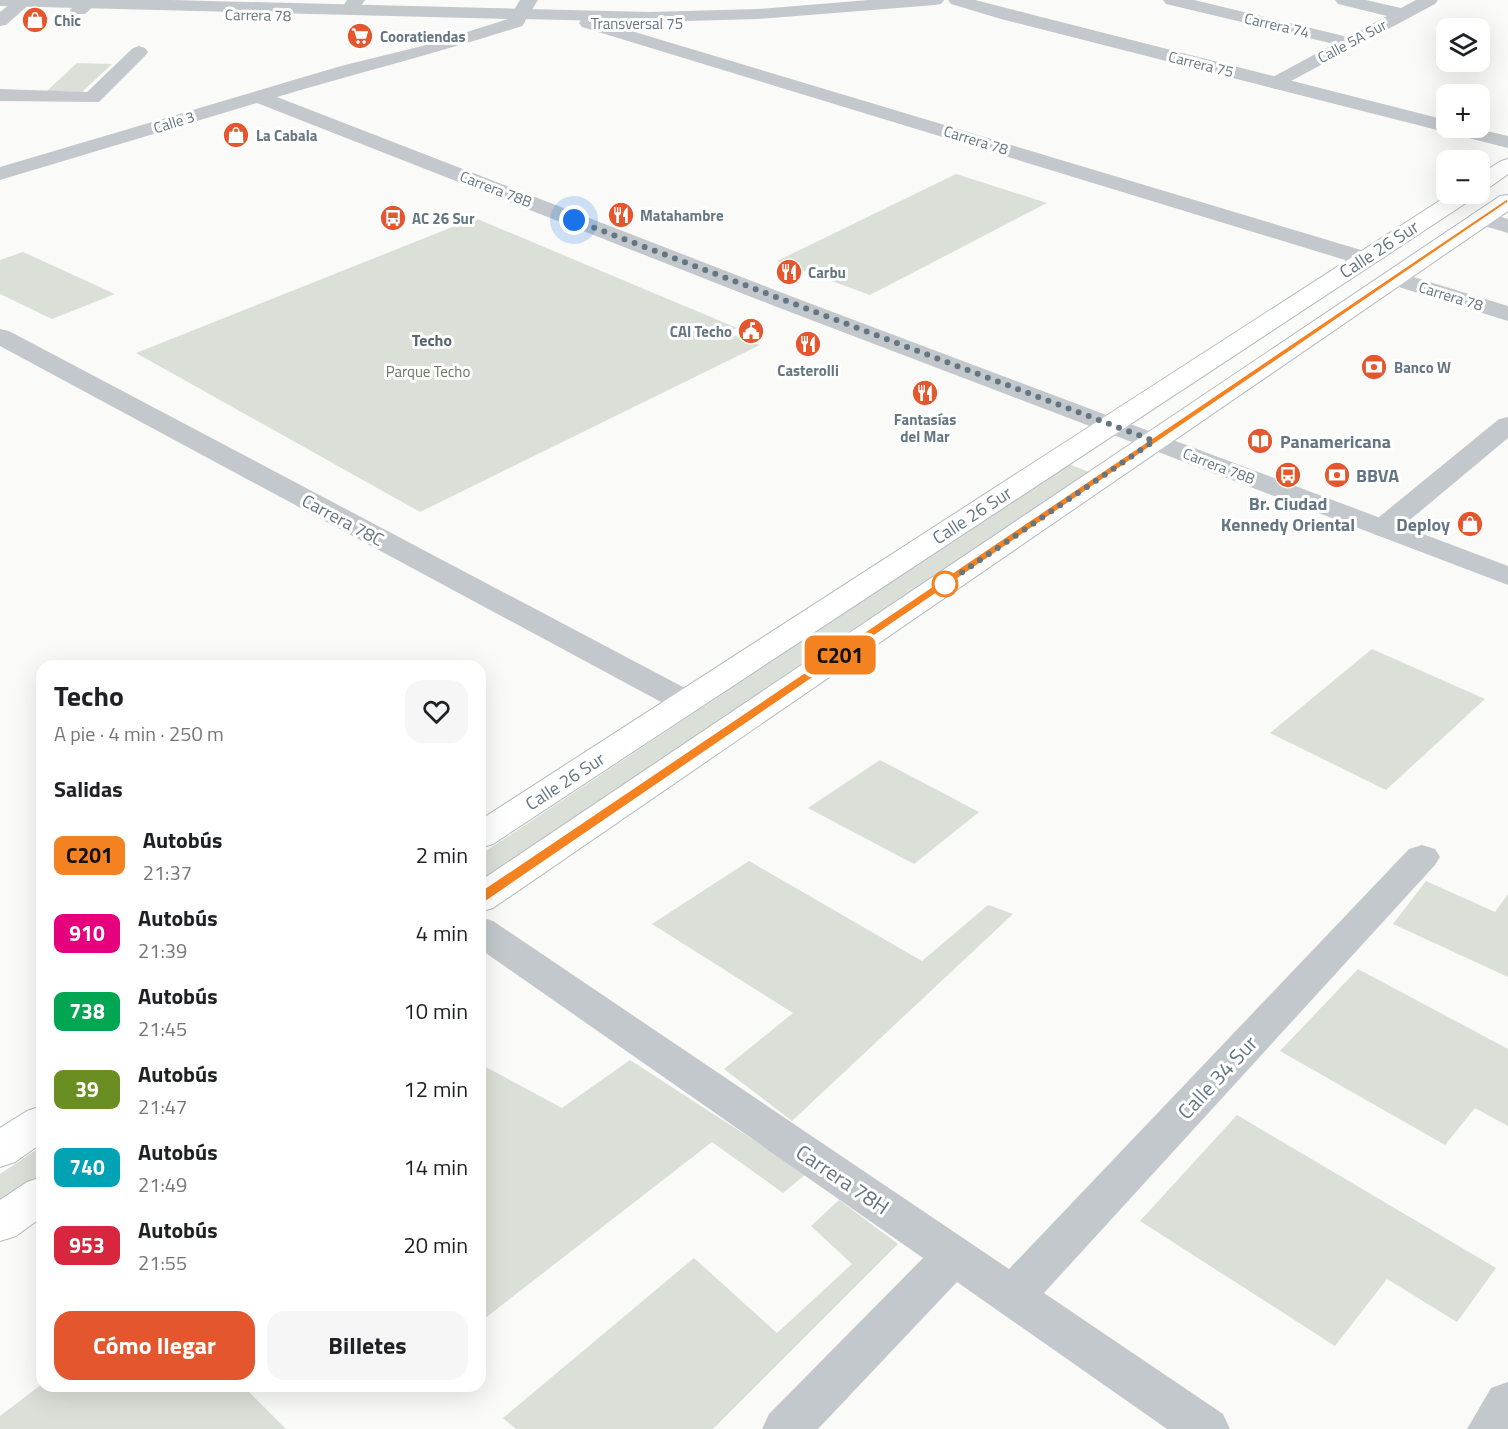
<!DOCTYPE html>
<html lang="es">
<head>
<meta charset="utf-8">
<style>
	body { margin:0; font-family:"Titillium Web",sans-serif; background:#f6f6f6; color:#202124; height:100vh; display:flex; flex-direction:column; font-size:22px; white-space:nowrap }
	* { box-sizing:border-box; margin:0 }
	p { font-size:20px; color:#757577 }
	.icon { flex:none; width:33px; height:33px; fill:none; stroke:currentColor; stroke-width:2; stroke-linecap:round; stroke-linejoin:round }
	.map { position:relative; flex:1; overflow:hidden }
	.panel { position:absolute; left:36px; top:660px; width:450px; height:732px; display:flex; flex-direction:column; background:#fff; border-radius:18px; box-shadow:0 6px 24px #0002 }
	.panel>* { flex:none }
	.badge { padding:0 12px; border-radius:9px; font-size:21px; line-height:39px }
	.buttons { position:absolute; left:1436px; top:18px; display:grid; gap:12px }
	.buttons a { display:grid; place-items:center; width:54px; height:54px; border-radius:12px; background:#fff; box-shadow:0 6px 24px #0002; font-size:30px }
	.you { position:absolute; width:30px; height:30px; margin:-15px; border:4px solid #fff; border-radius:50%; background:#1a73e8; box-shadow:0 0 0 9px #1a73e833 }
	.map>.badge { position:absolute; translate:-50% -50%; box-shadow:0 0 0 3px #fff }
	h2 { padding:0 18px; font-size:22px; line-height:54px }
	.round { display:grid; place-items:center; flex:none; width:63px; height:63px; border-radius:18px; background:#f6f6f6 }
	.overview { display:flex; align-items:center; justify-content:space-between; height:102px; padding:0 18px }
	h1 { font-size:28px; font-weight:700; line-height:45px }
	.cta { display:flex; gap:12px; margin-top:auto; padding:12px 18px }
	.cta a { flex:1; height:69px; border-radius:18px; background:#e4572e; color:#fff; font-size:24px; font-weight:700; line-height:69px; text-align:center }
	.cta a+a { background:#f6f6f6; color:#202124 }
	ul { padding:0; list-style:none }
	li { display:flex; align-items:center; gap:18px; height:78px; padding:0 18px }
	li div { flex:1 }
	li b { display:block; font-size:22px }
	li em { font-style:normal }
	li .badge { min-width:66px; font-weight:700; text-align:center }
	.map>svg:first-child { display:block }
	.green { fill:#dadfd7 }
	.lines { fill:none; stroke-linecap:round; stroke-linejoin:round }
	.secondary-casing { stroke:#b3babf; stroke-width:2 }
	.minor { fill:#c3c8cc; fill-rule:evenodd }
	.tertiary { fill:#c3c8cc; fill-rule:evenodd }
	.secondary { fill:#fff; fill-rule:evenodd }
	.line { fill:#f58220; stroke:#fff; stroke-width:1.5 }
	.walk { stroke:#657683; stroke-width:6; stroke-dasharray:0 10.8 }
	.stop-dot { fill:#fff; stroke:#f58220; stroke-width:3 }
	.labels { text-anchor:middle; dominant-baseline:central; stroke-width:6; stroke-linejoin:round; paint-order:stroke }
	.far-street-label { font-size:15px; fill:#657683; stroke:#fff }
	.far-poi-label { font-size:15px; font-weight:bold; fill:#657683; stroke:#fff; text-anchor:start }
	.far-park-label { font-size:15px; fill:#687a64; stroke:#fff }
	.far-neighbourhood-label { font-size:16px; font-weight:bold; fill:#57646e; stroke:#fff }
	.street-label { font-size:18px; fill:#657683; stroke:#fff }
	.poi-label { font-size:18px; font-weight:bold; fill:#657683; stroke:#fff; text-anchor:start }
	.near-street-label { font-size:21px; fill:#657683; stroke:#fff }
</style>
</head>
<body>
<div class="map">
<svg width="1508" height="1429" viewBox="0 0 1508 1429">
	<rect width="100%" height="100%" fill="#fafaf8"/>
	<g class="green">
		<path d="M 77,63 L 112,64 L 82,92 L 47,91 Z"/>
		<path d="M 956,174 L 1047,203 L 870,295 L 777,261 Z"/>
		<path d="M 475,218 L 737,328 L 727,333 L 760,345 L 420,512 L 136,353 Z"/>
		<path d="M 23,252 L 115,294 L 52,319 L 0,294 L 0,260 Z"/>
		<path d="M 1069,464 L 1089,472 L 480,882 L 480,855 Z"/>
		<path d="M 1372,649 L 1485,699 L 1386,790 L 1270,733 Z"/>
		<path d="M 880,760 L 979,812 L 914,864 L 808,808 Z"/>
		<path d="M 749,861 L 922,961 L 988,905 L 1013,914 L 792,1121 L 724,1069 L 793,1013 L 652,924 Z"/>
		<path d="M 1426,881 L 1495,912 L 1508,894 L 1508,977 L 1393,924 Z"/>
		<path d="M 1358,969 L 1508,1049 L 1508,1126 L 1475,1108 L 1445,1145 L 1280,1051 Z"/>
		<path d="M 630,1060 L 806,1174 L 783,1193 L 712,1142 L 480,1322 L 480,1064 L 562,1108 Z"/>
		<path d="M 1237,1115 L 1496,1268 L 1457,1322 L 1387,1279 L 1335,1346 L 1140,1221 Z"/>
		<path d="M 42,1146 L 42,1177 L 0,1205 L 0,1174 Z"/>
		<path d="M 839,1200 L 898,1244 L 713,1429 L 516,1429 L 503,1418 L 694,1258 L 777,1333 L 852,1264 L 811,1226 Z"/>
		<path d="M 42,1384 L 42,1386 L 243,1386 L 286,1429 L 0,1429 L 0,1416 Z"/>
	</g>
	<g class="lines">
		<g class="secondary-casing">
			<g id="secondary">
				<path d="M 1508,159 L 1508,174 L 1487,189 L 1479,190 L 1479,175 L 1501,161 Z"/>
				<path d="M 1450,194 L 1475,194 L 1472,199 L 493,844 L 480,848 L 480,820 Z"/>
				<path d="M 1508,195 L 1508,211 L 493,908 L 480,912 L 480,881 L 1500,196 Z"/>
				<path d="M 42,1106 L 42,1143 L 15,1162 L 0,1167 L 0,1128 L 27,1111 Z"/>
				<path d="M 42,1177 L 42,1217 L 16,1236 L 0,1241 L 0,1200 L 27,1182 Z"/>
			</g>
		</g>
		<g class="minor">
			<path d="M 15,0 L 33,1 L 6,25 L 0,26 L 0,12 Z"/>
			<path d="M 80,0 L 100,0 L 85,14 L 73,14 L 70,10 Z"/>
			<path d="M 347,0 L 365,0 L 356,13 L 344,13 L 341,9 Z"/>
			<path d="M 520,0 L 538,0 L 522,26 L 510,26 L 507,22 Z"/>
			<path d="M 1163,0 L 1194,0 L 1348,37 L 1387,16 L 1338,4 L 1335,0 L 1366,0 L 1401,8 L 1416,0 L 1438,0 L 1435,4 L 1276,89 L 1269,87 L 1266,83 L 1269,79 L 1334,44 L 1166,4 Z"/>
			<path d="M 588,18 L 1371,253 L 1374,258 L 1371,263 L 1363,265 L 1355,263 L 582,27 L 579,23 L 582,19 Z"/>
			<path d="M 139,46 L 145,48 L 148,52 L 145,56 L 99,102 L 0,101 L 0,89 L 87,92 L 133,48 Z"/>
			<path d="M 1482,211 L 1508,219 L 1508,233 L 1474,223 L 1471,218 L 1474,213 Z"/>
			<path d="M 1394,271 L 1508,306 L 1508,321 L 1386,283 L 1382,278 L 1386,273 Z"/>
			<path d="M 0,329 L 9,331 L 698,695 L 702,702 L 698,709 L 686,712 L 674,709 L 0,346 Z"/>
			<path d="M 1508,417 L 1508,438 L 1393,534 L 1383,537 L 1373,534 L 1369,528 L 1373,522 L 1499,419 Z"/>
			<path d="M 1422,845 L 1435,849 L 1440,857 L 1435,865 L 1044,1293 L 1223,1414 L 1230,1429 L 1167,1429 L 957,1282 L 818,1429 L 762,1429 L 769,1414 L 923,1258 L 480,949 L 480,917 L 493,921 L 1009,1269 L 1409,849 Z"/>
			<path d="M 1508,1382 L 1508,1429 L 1467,1429 L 1491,1388 Z"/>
		</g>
		<g class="tertiary">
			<path d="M 0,0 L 171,0 L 650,12 L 758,9 L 869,0 L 944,0 L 941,4 L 935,5 L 758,19 L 650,22 L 523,19 L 525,22 L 522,26 C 441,52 358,73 277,97 L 793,297 L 1508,566 L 1508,585 L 777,307 L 257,103 L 0,180 L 0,167 L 341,66 L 426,45 L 508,19 L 0,6 Z"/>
			<path d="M 948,0 L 975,0 L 1446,120 L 1446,128 L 1474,128 L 1508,136 L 1508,148 L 1001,19 L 951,4 Z"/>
		</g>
		<use href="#secondary" class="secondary"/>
	</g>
	<path class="line" d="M 1508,198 L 1508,202 L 485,902 L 475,902 L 473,899 L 475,895 Z"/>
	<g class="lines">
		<path class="walk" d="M 574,220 L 1154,441 L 945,584"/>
	</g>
	<defs>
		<g id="shop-disc" transform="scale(1.35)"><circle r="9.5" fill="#e4572e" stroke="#fff"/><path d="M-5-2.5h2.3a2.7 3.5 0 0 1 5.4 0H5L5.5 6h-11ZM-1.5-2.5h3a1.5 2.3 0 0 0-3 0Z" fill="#fff"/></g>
		<g id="supermarket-disc" transform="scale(1.35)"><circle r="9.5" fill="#e4572e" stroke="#fff"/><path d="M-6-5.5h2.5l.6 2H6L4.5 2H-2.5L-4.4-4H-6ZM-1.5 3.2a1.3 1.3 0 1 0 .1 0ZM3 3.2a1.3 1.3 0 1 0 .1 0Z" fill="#fff"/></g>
		<g id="restaurant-disc" transform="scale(1.35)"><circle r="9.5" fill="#e4572e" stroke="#fff"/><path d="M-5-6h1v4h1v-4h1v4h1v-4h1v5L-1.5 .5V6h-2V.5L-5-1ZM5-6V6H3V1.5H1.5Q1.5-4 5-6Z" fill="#fff"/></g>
		<g id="bus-disc" transform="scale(1.35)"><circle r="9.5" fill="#e4572e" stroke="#fff"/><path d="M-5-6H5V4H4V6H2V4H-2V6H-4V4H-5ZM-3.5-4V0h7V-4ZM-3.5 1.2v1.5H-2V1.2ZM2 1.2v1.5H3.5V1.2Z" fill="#fff"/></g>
		<g id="civic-disc" transform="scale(1.35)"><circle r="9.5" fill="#e4572e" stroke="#fff"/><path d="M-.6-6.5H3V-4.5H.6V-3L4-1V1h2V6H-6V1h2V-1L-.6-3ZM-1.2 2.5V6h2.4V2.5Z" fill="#fff"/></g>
		<g id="bank-disc" transform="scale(1.35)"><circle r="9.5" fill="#e4572e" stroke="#fff"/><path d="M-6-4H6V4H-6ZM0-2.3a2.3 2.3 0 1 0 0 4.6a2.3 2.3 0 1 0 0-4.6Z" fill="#fff"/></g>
		<g id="library-disc" transform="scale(1.35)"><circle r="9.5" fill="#e4572e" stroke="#fff"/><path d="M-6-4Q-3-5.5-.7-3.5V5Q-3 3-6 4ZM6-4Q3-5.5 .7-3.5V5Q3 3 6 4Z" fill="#fff"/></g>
	</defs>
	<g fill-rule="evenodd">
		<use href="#shop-disc" x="35" y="20"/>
		<use href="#supermarket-disc" x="360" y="36"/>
		<use href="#shop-disc" x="236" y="135"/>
		<use href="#restaurant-disc" x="621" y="215"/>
		<use href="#bus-disc" x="393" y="218"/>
		<use href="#restaurant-disc" x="789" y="272"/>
		<use href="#civic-disc" x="751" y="331"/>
		<use href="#restaurant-disc" x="808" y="344"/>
		<use href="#bank-disc" x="1374" y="367"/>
		<use href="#restaurant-disc" x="925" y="393"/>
		<use href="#library-disc" x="1260" y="441"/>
		<use href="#bus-disc" x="1288" y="475"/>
		<use href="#bank-disc" x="1337" y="475"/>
		<use href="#shop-disc" x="1470" y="524"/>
	</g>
	<circle class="stop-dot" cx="945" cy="584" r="12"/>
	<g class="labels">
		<g class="far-street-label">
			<text transform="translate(258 15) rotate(1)">Carrera 78</text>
			<text x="637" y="23">Transversal 75</text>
			<text transform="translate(1277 25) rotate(13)">Carrera 74</text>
			<text transform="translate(1352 41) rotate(-28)">Calle 5A Sur</text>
			<text transform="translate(1201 64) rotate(14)">Carrera 75</text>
			<text transform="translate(174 122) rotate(-17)">Calle 3</text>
			<text transform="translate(976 140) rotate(17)">Carrera 78</text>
			<text transform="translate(496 189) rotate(21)">Carrera 78B</text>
			<text transform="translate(1451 296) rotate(17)">Carrera 78</text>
			<text transform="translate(1219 466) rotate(21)">Carrera 78B</text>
		</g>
		<g class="far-poi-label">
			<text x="54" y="20">Chic</text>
			<text x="380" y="36">Cooratiendas</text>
			<text x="256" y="135">La Cabala</text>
			<text x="640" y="215">Matahambre</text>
			<text x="412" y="218">AC 26 Sur</text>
			<text x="808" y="272">Carbu</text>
			<text x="732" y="331" text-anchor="end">CAI Techo</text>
			<text x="1394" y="367">Banco W</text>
			<text x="808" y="370" text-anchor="middle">Casterolli</text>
			<text x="925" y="419" text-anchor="middle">Fantasías<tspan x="925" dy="17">del Mar</tspan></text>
		</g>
		<g class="far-park-label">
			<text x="428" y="371">Parque Techo</text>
		</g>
		<g class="far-neighbourhood-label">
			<text x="432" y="340">Techo</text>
		</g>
		<g class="street-label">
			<text transform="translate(1379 249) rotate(-33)">Calle 26 Sur</text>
			<text transform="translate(972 515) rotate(-33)">Calle 26 Sur</text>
			<text transform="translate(343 520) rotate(28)">Carrera 78C</text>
			<text transform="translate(565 781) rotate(-33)">Calle 26 Sur</text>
		</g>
		<g class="poi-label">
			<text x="1280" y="441">Panamericana</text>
			<text x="1356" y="475">BBVA</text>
			<text x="1288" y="503" text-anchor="middle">Br. Ciudad<tspan x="1288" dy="21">Kennedy Oriental</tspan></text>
			<text x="1450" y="524" text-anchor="end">Deploy</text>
		</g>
		<g class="near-street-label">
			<text transform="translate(1217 1077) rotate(-47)">Calle 34 Sur</text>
			<text transform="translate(843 1179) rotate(34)">Carrera 78H</text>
		</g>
	</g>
</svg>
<div class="buttons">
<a><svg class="icon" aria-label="layers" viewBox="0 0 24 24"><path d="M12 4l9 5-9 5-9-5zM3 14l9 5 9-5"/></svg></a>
<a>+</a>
<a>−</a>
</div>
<div class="you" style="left:574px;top:220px"></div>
<b class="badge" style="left:840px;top:655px;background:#f58220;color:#111">C201</b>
<section class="panel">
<div class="overview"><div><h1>Techo</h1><p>A pie · 4 min · 250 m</p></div><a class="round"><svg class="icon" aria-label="heart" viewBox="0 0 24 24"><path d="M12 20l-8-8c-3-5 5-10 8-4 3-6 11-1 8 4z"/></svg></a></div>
<h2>Salidas</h2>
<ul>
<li><span class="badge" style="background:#f58220;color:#111">C201</span><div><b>Autobús</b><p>21:37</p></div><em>2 min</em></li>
<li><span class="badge" style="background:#e6007e;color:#fff">910</span><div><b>Autobús</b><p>21:39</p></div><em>4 min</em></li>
<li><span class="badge" style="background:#00a651;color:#fff">738</span><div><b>Autobús</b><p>21:45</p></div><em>10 min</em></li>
<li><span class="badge" style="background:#6b8e23;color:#fff">39</span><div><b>Autobús</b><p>21:47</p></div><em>12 min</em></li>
<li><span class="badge" style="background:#00a3b4;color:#fff">740</span><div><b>Autobús</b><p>21:49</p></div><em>14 min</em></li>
<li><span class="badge" style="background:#d7263d;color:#fff">953</span><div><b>Autobús</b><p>21:55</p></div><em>20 min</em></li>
</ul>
<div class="cta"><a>Cómo llegar</a><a>Billetes</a></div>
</section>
</div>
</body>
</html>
